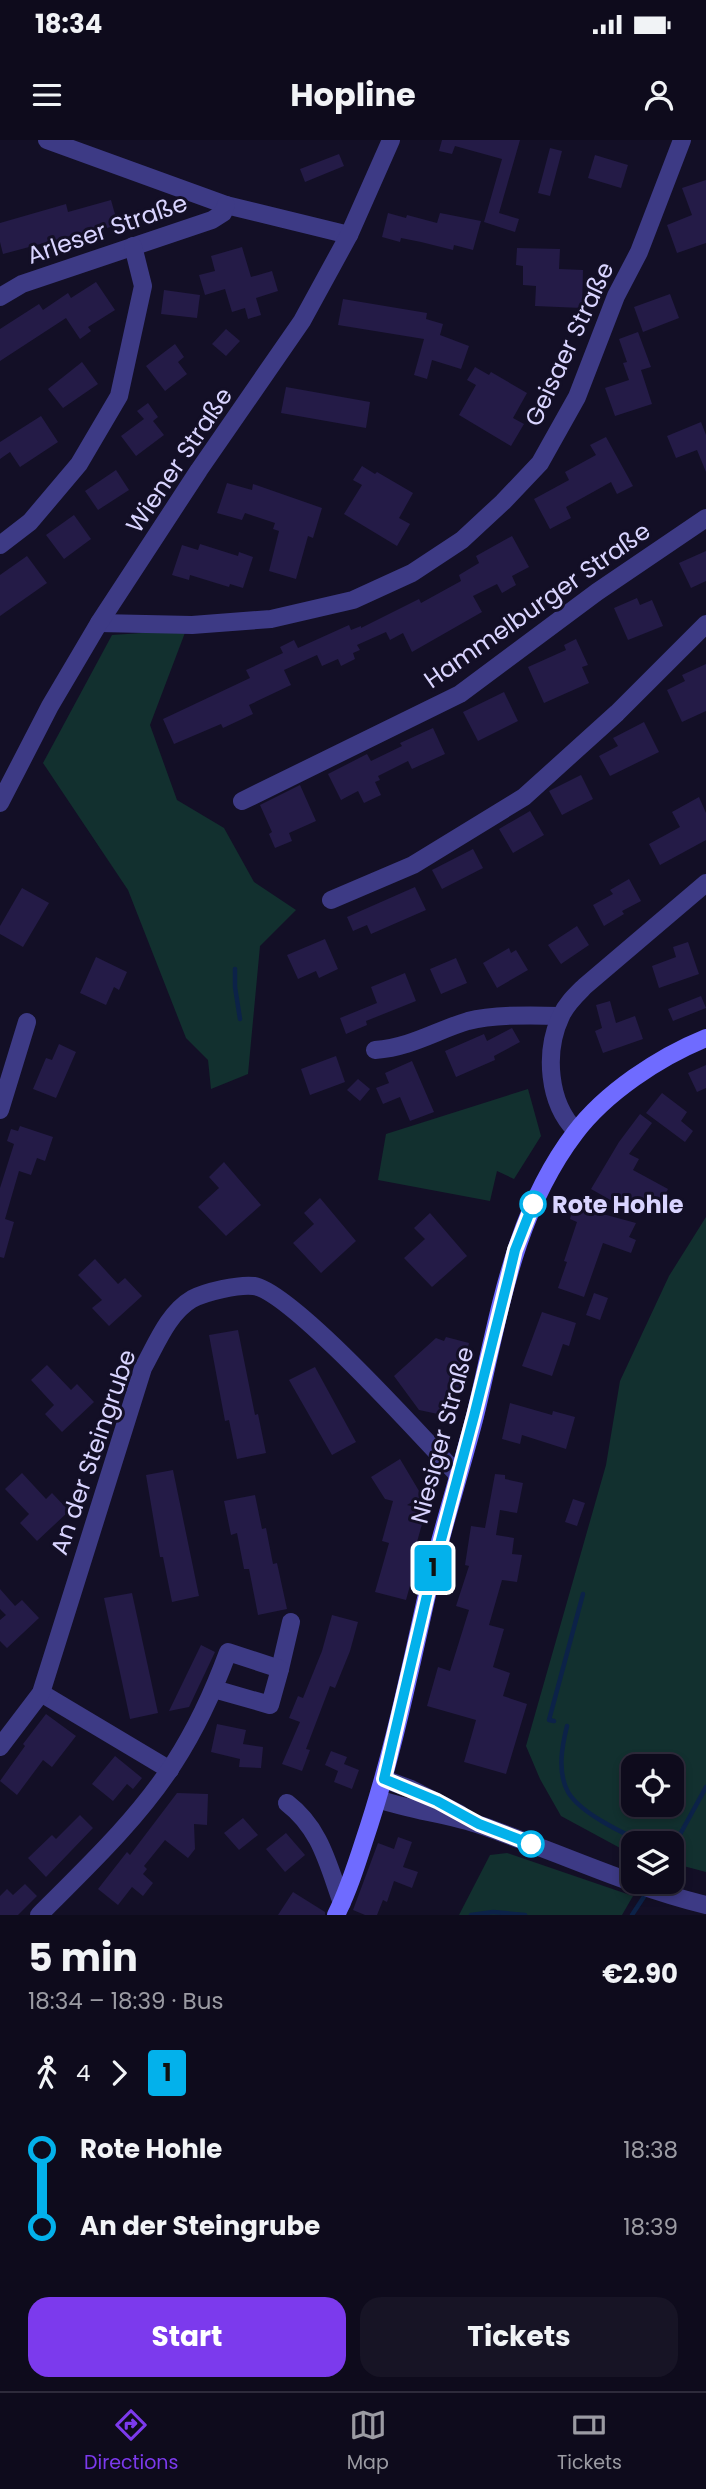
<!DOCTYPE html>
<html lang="en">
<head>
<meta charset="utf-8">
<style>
	body { margin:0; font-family:Poppins,sans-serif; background:#171425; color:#f1f3f6; height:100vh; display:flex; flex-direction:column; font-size:26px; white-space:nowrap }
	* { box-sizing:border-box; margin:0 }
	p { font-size:23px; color:#9b9ba3 }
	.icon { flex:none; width:38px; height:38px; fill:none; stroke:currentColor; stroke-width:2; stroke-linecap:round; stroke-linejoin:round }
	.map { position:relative; height:1775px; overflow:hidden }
	.details { display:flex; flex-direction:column; background:#0e0b1c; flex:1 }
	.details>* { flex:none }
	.badge { padding:0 14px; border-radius:5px; font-size:24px; line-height:46px }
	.tools { position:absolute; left:621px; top:1614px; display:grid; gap:14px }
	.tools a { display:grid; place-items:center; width:63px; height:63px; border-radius:14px; background:#0e0b1c; box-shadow:0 4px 10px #0003,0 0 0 2px #2e2b3b; font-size:35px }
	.map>.badge { position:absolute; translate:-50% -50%; box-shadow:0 0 0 4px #fff }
	.legs { display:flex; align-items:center; gap:10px; height:77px; padding:0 28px; font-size:23px }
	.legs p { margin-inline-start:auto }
	.summary { display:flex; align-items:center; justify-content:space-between; height:119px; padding:0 28px }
	h1 { font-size:38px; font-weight:700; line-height:52px }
	.cta { display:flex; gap:14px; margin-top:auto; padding:14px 28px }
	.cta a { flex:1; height:80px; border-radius:21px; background:#7c3aed; color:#fff; font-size:28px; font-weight:700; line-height:80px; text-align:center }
	.cta a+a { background:#171425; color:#f1f3f6 }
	ul { padding:0 28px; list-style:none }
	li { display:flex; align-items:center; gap:24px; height:77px; font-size:26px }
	li i { display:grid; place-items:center; width:10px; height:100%; margin:0 9px; background:currentColor }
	li i::after { content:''; width:18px; height:18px; margin:-9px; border:5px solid; border-radius:50%; background:#0e0b1c }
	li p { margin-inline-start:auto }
	li:first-child i { background:linear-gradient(#0000 50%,currentColor 0) }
	li:last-child i { background:linear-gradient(currentColor 50%,#0000 0) }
	.status { display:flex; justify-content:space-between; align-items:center; height:49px; padding:0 35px; background:#0e0b1c; direction:ltr }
	.status svg { height:19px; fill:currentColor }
	header { display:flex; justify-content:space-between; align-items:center; height:91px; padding:0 28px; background:#0e0b1c; font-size:32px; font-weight:700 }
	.tabs { display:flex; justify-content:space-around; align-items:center; height:98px; border-top:2px solid #2e2b3b; background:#0e0b1c; font-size:19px; color:#9b9ba3 }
	.tabs a { display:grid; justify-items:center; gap:4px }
	.tabs .on { color:#7c3aed }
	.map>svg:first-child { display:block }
	.green { fill:#12302f; fill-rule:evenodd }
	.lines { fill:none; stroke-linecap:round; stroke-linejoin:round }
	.stream { stroke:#0c2248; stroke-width:4.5 }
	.building { fill:#241b47 }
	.minor { stroke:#3d3a85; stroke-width:18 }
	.tertiary { stroke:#3d3a85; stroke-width:18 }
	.secondary { stroke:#6f6bff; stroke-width:18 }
	.line-1-casing { stroke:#fff; stroke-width:16 }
	.line-1 { stroke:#03b1eb; stroke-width:10 }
	.stop-1-dot { fill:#fff; stroke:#03b1eb; stroke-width:3.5 }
	.labels { text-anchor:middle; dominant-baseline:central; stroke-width:6; stroke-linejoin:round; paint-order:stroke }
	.street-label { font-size:24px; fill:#d9d4ff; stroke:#130f26 }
	.stop-label { font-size:24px; font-weight:bold; fill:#d9d4ff; stroke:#130f26; text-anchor:start }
</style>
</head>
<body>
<div class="status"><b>18:34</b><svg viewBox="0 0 49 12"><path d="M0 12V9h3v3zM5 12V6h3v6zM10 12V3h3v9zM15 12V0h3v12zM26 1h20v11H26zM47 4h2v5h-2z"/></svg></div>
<header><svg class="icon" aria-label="menu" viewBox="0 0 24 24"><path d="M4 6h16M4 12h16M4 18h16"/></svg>Hopline<svg class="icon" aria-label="person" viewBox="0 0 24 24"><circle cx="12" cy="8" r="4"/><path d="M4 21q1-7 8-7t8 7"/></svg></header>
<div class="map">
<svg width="706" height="1775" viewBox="0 0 706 1775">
	<rect width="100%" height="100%" fill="#130f26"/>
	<g class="green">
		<path d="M 186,490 L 150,585 L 177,660 L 224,688 L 254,742 L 296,770 L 260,806 L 248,934 L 211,949 L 208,920 L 186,898 L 128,750 L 43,623 L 112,495 Z"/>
		<path d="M 528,949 L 541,996 L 514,1039 L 497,1031 L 490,1061 L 378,1040 L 386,994 Z"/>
		<path d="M 706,1077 L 706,1732 L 672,1723 L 672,1703 L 634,1703 L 633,1715 L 561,1676 L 540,1639 L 526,1606 L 606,1325 L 620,1241 L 669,1136 ZM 634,1626 L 672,1626 L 672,1664 L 634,1664 Z"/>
		<path d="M 507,1713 L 633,1756 L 622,1775 L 459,1775 L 490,1715 Z"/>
	</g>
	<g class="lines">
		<g class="stream">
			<path d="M 235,829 L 235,847 L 240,879"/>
			<path d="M 554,1581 L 549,1580 L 583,1454"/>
			<path d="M 567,1586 C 562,1606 557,1632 568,1652 C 580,1673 624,1694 646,1703"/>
			<path d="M 672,1709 L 706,1647"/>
			<path d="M 471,1775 L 493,1772 L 525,1775"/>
			<path d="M 632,1775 L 647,1752"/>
		</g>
	</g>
	<g class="building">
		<path d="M 442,0 L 520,0 L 499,73 L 519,79 L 515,92 L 484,82 L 502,19 L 455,6 L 452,14 L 439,11 Z"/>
		<path d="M 550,8 L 562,11 L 550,56 L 538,53 Z"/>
		<path d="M 339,14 L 344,26 L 305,42 L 300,29 Z"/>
		<path d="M 595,15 L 628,25 L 621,48 L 588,38 Z"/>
		<path d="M 706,40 L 706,103 L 677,113 L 667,85 L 692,75 L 682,48 Z"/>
		<path d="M 111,60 L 118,85 L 74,97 L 74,95 L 3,114 L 0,102 L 0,83 L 66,64 L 68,72 Z"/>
		<path d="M 388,73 L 406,78 L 407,75 L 437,83 L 440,73 L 481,81 L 473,110 L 454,105 L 453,110 L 421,102 L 401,98 L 400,102 L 382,97 Z"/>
		<path d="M 242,107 L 251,137 L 272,131 L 278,151 L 256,158 L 261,175 L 248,179 L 245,168 L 232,172 L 225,149 L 205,155 L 199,135 L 215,131 L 211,116 Z"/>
		<path d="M 517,108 L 560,109 L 559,129 L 583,130 L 582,168 L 535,166 L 536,146 L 523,145 L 523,126 L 516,125 Z"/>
		<path d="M 96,142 L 115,170 L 88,187 L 91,191 L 80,199 L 66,178 L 0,221 L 0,189 L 39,164 L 43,170 L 68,153 L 71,158 Z"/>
		<path d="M 164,150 L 200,155 L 197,178 L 161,174 Z"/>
		<path d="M 670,154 L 679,178 L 643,192 L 634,167 Z"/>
		<path d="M 343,159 L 427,173 L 426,179 L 443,184 L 440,195 L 469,206 L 461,229 L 432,220 L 427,239 L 414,235 L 424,199 L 338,185 Z"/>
		<path d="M 226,189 L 240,201 L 226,216 L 212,204 Z"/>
		<path d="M 638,192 L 651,227 L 641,230 L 652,264 L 615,276 L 605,248 L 629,240 L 623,223 L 627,222 L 619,199 Z"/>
		<path d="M 175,204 L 184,217 L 178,222 L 187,234 L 165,251 L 146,226 Z"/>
		<path d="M 82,222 L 98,244 L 63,268 L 48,249 Z"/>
		<path d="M 475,227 L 489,235 L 491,232 L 527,253 L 513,278 L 524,284 L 511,306 L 459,275 L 476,245 L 467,240 Z"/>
		<path d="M 286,247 L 370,262 L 366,288 L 281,273 Z"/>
		<path d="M 148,263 L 158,277 L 153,281 L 164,295 L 136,316 L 121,296 L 144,279 L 137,271 Z"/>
		<path d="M 41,276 L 58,302 L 20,327 L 10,312 L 0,319 L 0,302 Z"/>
		<path d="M 701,282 L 706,295 L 706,332 L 697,310 L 676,318 L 667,296 Z"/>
		<path d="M 606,297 L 633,346 L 617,354 L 611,342 L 566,367 L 571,378 L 550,389 L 534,359 L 569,340 L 565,332 L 596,315 L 590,305 Z"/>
		<path d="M 362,326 L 375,334 L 377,332 L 413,353 L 399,378 L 410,384 L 397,406 L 344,374 L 362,345 L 353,340 Z"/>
		<path d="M 116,330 L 129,350 L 98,370 L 85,351 Z"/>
		<path d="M 227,343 L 252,350 L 253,344 L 322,368 L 313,398 L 308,396 L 296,439 L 269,431 L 279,391 L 273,389 L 275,383 L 245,373 L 242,380 L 217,373 Z"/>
		<path d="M 74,375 L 91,399 L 64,419 L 46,395 Z"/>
		<path d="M 512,396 L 529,427 L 512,436 L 516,445 L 502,453 L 497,444 L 473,456 L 482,472 L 412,512 L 403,493 L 390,500 L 386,492 L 357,505 L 360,510 L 353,513 L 355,519 L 341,526 L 338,519 L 322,526 L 317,515 L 284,530 L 291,545 L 249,565 L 253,574 L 223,588 L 221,584 L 174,604 L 163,579 L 250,538 L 246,530 L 283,513 L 280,507 L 294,500 L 298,508 L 349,485 L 351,490 L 361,486 L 361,488 L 419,459 L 421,463 L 461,441 L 459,435 L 479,423 L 476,416 Z"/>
		<path d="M 200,404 L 238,416 L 239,412 L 253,417 L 243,448 L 230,444 L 229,447 L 190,435 L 189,440 L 172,435 L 182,405 L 198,410 Z"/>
		<path d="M 706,411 L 706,441 L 691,448 L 679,423 Z"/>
		<path d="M 27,416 L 47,443 L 0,476 L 0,435 Z"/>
		<path d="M 637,458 L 640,465 L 652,460 L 663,486 L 628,500 L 614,468 Z"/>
		<path d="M 576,499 L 588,525 L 582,527 L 589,543 L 544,563 L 528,527 L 566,510 L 564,505 Z"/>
		<path d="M 706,524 L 706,571 L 682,582 L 667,550 L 685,541 L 682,535 Z"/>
		<path d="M 504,552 L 518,581 L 478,601 L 463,572 Z"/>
		<path d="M 644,582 L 659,612 L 610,636 L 599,616 L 618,606 L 613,598 Z"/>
		<path d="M 433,588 L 445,614 L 412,629 L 408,621 L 378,636 L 380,640 L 375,642 L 381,655 L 364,663 L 358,651 L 341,660 L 328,634 L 367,614 L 371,621 L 402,606 L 400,603 Z"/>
		<path d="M 581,635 L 593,659 L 562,675 L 549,651 Z"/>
		<path d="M 300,645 L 316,681 L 289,693 L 292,701 L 275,708 L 269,694 L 272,692 L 260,665 Z"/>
		<path d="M 699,657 L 706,673 L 706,700 L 660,725 L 649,704 L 680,687 L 672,672 Z"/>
		<path d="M 530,671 L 544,695 L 513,713 L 499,689 Z"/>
		<path d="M 473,709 L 483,728 L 442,749 L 432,730 Z"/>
		<path d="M 629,739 L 641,761 L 622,771 L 624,774 L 604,786 L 593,765 L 613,754 L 610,750 Z"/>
		<path d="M 415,747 L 426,770 L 371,794 L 367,785 L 353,791 L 347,777 Z"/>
		<path d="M 22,748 L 49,763 L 23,807 L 0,794 L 0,786 Z"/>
		<path d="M 577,786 L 589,805 L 561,824 L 548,805 Z"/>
		<path d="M 325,799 L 338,829 L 319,838 L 316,831 L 298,839 L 287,815 Z"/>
		<path d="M 688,802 L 699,834 L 659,848 L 652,826 L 676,817 L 673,807 Z"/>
		<path d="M 509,808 L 511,813 L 516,810 L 528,830 L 497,848 L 483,823 Z"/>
		<path d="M 96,817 L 127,832 L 119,850 L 114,847 L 106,865 L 80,853 Z"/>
		<path d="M 456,818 L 467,843 L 441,854 L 430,829 Z"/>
		<path d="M 405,833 L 416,861 L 366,881 L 367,885 L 346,894 L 340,878 L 377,863 L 371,847 Z"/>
		<path d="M 701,856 L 706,868 L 673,881 L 668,869 Z"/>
		<path d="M 610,861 L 616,883 L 635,876 L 643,899 L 603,913 L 595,891 L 602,888 L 596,865 Z"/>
		<path d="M 512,888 L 520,902 L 494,916 L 495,920 L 456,937 L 445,911 L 484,894 L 487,901 Z"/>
		<path d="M 59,904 L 76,912 L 56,958 L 33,949 L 46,918 L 52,920 Z"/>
		<path d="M 336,916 L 345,942 L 310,955 L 301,929 Z"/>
		<path d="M 412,921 L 434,972 L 410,981 L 400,957 L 383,964 L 376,948 L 389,943 L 385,933 Z"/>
		<path d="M 706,925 L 706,948 L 697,952 L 688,933 Z"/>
		<path d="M 358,939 L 370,949 L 360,961 L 347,950 Z"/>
		<path d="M 662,953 L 687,972 L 681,981 L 693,991 L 685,1002 L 646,973 Z"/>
		<path d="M 640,974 L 652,983 L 629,1014 L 639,1019 L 633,1030 L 668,1049 L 662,1060 L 650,1054 L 639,1076 L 591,1049 L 619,1002 Z"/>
		<path d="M 20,986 L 53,997 L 45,1021 L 37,1018 L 31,1035 L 19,1031 L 5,1079 L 14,1082 L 4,1118 L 0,1117 L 0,1048 L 14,1004 L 7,1001 L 11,989 L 18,991 Z"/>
		<path d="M 224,1022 L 261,1065 L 226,1096 L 198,1067 L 219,1048 L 209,1037 Z"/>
		<path d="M 320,1058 L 356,1101 L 321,1133 L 293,1103 L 314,1084 L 304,1073 Z"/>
		<path d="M 573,1066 L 636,1083 L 629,1097 L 636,1100 L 631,1113 L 603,1103 L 584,1157 L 558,1148 L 567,1122 L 564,1121 L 577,1082 L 570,1079 Z"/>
		<path d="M 430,1073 L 467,1116 L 432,1147 L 404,1118 L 425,1099 L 414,1088 Z"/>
		<path d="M 95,1119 L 118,1144 L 125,1138 L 142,1156 L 109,1186 L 92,1168 L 102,1160 L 78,1135 Z"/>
		<path d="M 594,1153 L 608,1158 L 600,1180 L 586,1175 Z"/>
		<path d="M 542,1172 L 576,1183 L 569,1206 L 563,1204 L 552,1236 L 522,1226 Z"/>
		<path d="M 238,1190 L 255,1275 L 258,1274 L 266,1313 L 237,1319 L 229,1280 L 225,1281 L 209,1195 Z"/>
		<path d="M 446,1197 L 469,1203 L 452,1277 L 419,1270 L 394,1236 L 436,1198 L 444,1201 Z"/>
		<path d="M 47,1225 L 71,1250 L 77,1244 L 94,1262 L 62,1292 L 45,1274 L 54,1265 L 31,1240 Z"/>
		<path d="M 315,1227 L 356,1302 L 332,1315 L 289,1240 Z"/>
		<path d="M 510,1263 L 552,1275 L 553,1271 L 575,1277 L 566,1309 L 522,1295 L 520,1304 L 502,1299 Z"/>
		<path d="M 400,1319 L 422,1356 L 407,1365 L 426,1370 L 413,1416 L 418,1417 L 406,1460 L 375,1452 L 389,1403 L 382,1401 L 393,1361 L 385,1359 L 371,1337 Z"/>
		<path d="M 173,1330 L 199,1456 L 172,1462 L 163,1417 L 160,1417 L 146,1335 Z"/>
		<path d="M 22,1333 L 46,1359 L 52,1353 L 69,1371 L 37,1401 L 20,1383 L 29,1374 L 5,1349 Z"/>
		<path d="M 495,1334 L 505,1335 L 505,1339 L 523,1343 L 517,1373 L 500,1370 L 496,1395 L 514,1398 L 512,1414 L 522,1415 L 517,1442 L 502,1440 L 489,1485 L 504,1489 L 493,1527 L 510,1533 L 503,1556 L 527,1564 L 506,1634 L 464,1622 L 476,1580 L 427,1566 L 438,1527 L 450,1531 L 469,1470 L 456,1466 L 469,1426 L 465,1425 L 471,1386 L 485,1388 Z"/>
		<path d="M 255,1355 L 262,1389 L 266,1388 L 273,1424 L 277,1423 L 287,1469 L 258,1475 L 249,1429 L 244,1429 L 237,1393 L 231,1395 L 224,1361 Z"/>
		<path d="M 573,1359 L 585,1363 L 577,1386 L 565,1382 Z"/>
		<path d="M 0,1449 L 15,1466 L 22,1460 L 39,1478 L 7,1508 L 0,1501 L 0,1480 L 6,1475 L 0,1469 Z"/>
		<path d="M 132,1453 L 158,1573 L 130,1579 L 104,1458 Z"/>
		<path d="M 332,1475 L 358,1482 L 350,1511 L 335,1548 L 330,1546 L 306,1609 L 310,1610 L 302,1631 L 282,1624 L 300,1582 L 289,1578 L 298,1556 L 303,1558 L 322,1511 Z"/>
		<path d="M 201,1505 L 215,1512 L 189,1567 L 169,1571 Z"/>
		<path d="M 46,1574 L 76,1596 L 52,1627 L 43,1620 L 17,1655 L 0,1641 L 25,1606 L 23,1604 Z"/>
		<path d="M 217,1584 L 246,1590 L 243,1604 L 263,1607 L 261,1628 L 239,1627 L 240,1619 L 211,1612 Z"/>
		<path d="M 331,1611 L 347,1617 L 344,1624 L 359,1630 L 352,1649 L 334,1642 L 338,1631 L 325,1625 Z"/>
		<path d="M 115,1616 L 142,1638 L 133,1649 L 127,1644 L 113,1661 L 92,1644 Z"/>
		<path d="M 177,1653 L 208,1654 L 207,1685 L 194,1684 L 195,1709 L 188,1718 L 165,1700 L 144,1726 L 147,1729 L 143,1734 L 153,1743 L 143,1756 L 132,1747 L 118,1765 L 98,1749 L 127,1712 L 130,1715 Z"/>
		<path d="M 80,1675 L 93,1688 L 46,1737 L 28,1718 L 52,1695 L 56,1699 Z"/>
		<path d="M 243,1678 L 258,1695 L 239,1710 L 224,1693 Z"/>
		<path d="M 286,1693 L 305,1715 L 285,1732 L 266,1709 Z"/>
		<path d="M 398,1697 L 412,1702 L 403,1727 L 418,1732 L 412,1748 L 394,1741 L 387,1762 L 383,1760 L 377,1775 L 365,1775 L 353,1770 L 378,1703 L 394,1709 Z"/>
		<path d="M 25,1744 L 37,1756 L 18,1775 L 0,1775 L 0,1756 L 7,1749 L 13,1755 Z"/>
		<path d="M 293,1752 L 325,1772 L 325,1775 L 278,1775 Z"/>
	</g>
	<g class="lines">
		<g class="minor">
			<path d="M 47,0 L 226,65 L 349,95"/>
			<path d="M 0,157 L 22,144 L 212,80 L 223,73 L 226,65"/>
			<path d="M 0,405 L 30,382 L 79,324 L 119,256 L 143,146 L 133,106"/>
			<path d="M 99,483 L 192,485 L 271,479 L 353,460 L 412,433 L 462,400 L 503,362 L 540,323 L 577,257 L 616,156 L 639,112 L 682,0"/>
			<path d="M 242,661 L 460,554 L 597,452 L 706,378"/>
			<path d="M 0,663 L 50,566 L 99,483 L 199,330 L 302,181 L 349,95 L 391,0"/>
			<path d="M 331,760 L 413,725 L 524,657 L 617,573 L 706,484"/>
			<path d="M 375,910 C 412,907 435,891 468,881 C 494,874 534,875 560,876"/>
			<path d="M 0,970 L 27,882"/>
			<path d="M 576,991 C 548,963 544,912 561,876 C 566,864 576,855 585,846 L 706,743"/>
			<path d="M 280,1529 L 291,1482"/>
			<path d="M 41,1553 L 170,1630"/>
			<path d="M 0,1607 L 41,1553 L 143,1228 C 156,1205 168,1173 192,1159 C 205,1152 239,1144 254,1146 C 292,1152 424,1299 457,1334"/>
			<path d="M 287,1663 C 321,1689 328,1725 342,1763"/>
			<path d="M 39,1775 C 87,1727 138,1679 174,1623 C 196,1589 214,1550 228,1512 L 280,1529 L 270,1565 L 214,1549"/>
		</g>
		<g class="tertiary">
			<path d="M 384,1639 L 411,1649 L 460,1674"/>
			<path d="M 378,1659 C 412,1671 449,1674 483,1686 C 557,1712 629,1746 706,1765"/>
		</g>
		<path class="secondary" d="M 336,1775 C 348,1751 356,1726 364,1701 C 392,1618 409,1534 428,1450 C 441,1391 460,1334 475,1276 C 499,1178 512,1076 575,993 C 605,953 659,917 706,898"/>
	</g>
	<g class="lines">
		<g class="line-1-casing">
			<path id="line-1" d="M 531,1704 L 479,1684 L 437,1661 L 384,1639 L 432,1434 L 474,1276 L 509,1135 L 515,1110 L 533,1064"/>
		</g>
		<use href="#line-1" class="line-1"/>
	</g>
	<g class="stop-1-dot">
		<circle cx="533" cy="1064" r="12"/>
		<circle cx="531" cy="1704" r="12"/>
	</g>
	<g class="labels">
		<g class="street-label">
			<text transform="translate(107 89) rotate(-19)">Arleser Straße</text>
			<text transform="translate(569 204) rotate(-65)">Geisaer Straße</text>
			<text transform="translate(179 320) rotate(-56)">Wiener Straße</text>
			<text transform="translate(537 465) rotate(-35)">Hammelburger Straße</text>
			<text transform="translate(442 1295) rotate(-75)">Niesiger Straße</text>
			<text transform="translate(93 1312) rotate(-71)">An der Steingrube</text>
		</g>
		<g class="stop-label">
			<text x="552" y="1064">Rote Hohle</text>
		</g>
	</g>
</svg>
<div class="tools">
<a><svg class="icon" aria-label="locate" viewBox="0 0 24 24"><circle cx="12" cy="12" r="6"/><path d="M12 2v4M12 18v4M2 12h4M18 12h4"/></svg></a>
<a><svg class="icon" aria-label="layers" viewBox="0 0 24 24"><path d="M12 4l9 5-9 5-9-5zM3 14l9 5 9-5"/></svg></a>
</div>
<b class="badge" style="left:433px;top:1428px;background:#03b1eb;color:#111">1</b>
</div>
<section class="details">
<div class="summary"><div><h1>5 min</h1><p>18:34 – 18:39 · Bus</p></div><b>€2.90</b></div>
<div class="legs"><svg class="icon" aria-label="walk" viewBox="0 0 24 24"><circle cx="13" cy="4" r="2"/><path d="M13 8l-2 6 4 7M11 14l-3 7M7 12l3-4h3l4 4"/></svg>4<svg class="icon" aria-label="forward" viewBox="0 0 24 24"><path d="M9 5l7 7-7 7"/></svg><b class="badge" style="background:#03b1eb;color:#111">1</b></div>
<ul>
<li><i style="color:#03b1eb"></i><b>Rote Hohle</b><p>18:38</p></li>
<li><i style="color:#03b1eb"></i><b>An der Steingrube</b><p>18:39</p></li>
</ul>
<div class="cta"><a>Start</a><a>Tickets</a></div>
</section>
<nav class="tabs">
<a class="on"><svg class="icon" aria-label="directions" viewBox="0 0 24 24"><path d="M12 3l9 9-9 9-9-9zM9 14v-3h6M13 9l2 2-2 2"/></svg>Directions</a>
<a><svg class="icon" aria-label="map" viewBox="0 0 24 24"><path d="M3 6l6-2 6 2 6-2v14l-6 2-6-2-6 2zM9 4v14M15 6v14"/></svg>Map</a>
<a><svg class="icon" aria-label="tickets" viewBox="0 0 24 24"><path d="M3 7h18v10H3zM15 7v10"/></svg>Tickets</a>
</nav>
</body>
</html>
